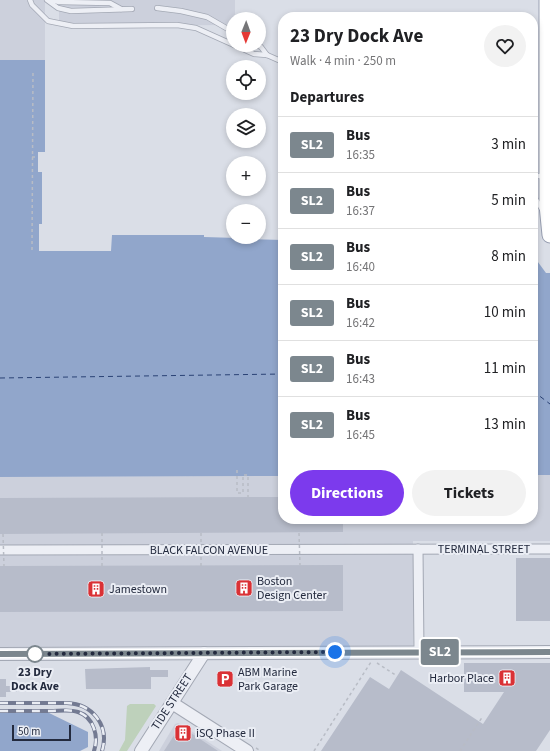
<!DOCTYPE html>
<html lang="en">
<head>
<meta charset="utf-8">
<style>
	body { margin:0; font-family:"Source Sans 3",sans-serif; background:#f2f2f2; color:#202124; height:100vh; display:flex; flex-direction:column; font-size:15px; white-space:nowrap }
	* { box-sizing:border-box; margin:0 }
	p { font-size:13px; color:#757577 }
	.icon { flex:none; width:22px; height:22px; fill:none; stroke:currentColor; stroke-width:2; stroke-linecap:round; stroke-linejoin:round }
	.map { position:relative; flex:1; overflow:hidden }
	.side { position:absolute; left:278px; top:12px; width:260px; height:512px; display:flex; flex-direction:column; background:#fff; border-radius:16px; box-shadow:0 2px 6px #0003 }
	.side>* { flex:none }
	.badge { padding:0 8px; border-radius:3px; font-size:14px; line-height:26px }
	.needle { width:26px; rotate:181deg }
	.controls { position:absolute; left:226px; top:12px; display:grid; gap:8px }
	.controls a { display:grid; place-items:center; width:40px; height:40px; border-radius:50%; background:#fff; box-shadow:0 2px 6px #0003; font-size:20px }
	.scale { position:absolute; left:12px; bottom:10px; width:59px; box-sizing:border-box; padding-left:4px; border:2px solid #232a3e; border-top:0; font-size:11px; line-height:14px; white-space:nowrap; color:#232a3e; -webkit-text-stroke:3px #eaedf4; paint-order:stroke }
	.you { position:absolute; width:20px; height:20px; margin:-10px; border:3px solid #fff; border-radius:50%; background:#1a73e8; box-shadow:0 0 0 6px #1a73e833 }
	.map>.badge { position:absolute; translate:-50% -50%; box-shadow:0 0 0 2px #fff }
	h2 { padding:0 12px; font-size:15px; line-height:36px }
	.round { display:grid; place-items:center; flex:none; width:42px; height:42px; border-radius:21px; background:#f2f2f2 }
	.head { display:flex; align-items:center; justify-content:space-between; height:68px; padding:0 12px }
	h1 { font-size:19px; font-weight:700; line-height:30px }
	.action { display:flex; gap:8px; margin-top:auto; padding:8px 12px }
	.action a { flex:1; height:46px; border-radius:24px; background:#7c3aed; color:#fff; font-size:16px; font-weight:700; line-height:46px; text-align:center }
	.action a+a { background:#f2f2f2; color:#202124 }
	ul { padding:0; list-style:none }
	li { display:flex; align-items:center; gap:12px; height:56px; padding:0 12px; border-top:1px solid #e0e0e0 }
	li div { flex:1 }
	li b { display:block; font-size:15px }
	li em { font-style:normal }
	li .badge { min-width:44px; font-weight:700; text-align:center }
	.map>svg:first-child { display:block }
	.built { fill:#ccd0dc }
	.green { fill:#bed1bb }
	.water { fill:#91a6cb }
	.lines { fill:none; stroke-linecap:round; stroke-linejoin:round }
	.ferry { stroke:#2a4275; stroke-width:1; stroke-dasharray:5 4; stroke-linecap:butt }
	.building { fill:#b7bcca }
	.service-casing { stroke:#a3a8b4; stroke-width:6 }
	.minor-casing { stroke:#a3a8b4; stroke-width:11 }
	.tertiary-casing { stroke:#a3a8b4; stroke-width:14 }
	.primary-casing { stroke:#99a0b3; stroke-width:17 }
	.path { stroke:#b8bcc5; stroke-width:1.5; stroke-dasharray:3 3; stroke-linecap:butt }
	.service { stroke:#edeff5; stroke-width:4.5 }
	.minor { stroke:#edeff5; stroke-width:9 }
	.tertiary { stroke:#edeff5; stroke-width:12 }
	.primary { stroke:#fff; stroke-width:15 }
	.rail-casing { stroke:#737a92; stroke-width:4 }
	.rail { stroke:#eaedf4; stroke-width:2.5; stroke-dasharray:8; stroke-linecap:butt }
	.path-bridge { stroke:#b8bcc5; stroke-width:1.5; stroke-dasharray:3 3; stroke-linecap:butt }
	.line-casing { stroke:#fff; stroke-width:9 }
	.line { stroke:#7c878e; stroke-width:6 }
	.walk { stroke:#232a3e; stroke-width:4; stroke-dasharray:0 7.2 }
	.stop-dot { fill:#fff; stroke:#7c878e; stroke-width:2 }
	.labels { text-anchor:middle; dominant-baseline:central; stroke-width:4; stroke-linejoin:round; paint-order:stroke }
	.street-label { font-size:12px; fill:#232a3e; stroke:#eaedf4 }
	.poi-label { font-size:12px; fill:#232a3e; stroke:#eaedf4; text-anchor:start }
	.stop-label { font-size:12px; font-weight:bold; fill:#232a3e; stroke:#eaedf4 }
</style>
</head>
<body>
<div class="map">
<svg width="550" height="751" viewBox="0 0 550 751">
	<rect width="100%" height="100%" fill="#dadee7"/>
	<g class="built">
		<rect x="0" y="0" width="45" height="60"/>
		<path d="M 59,0 L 235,0 L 235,19 L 233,19 L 233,25 L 59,26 Z"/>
		<path d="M 533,475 L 550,475 L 550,541 L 413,541 L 413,647 L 0,647 L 0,477 L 283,476 L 283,519 L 533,519 Z"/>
		<path d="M 178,723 L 182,725 L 222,751 L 159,751 L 175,724 Z"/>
	</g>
	<path class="green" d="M 130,704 L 154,704 L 156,706 L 127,751 L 119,751 L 125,740 L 127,706 Z"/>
	<g class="water">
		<path d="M 0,60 L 45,60 L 45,152 L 38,152 L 38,172 L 42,172 L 42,224 L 39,224 L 39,251 L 111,251 L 112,235 L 204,235 L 204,237 L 237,238 L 238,239 L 283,240 L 283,476 L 0,477 Z"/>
		<path d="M 533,258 L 535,258 L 546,273 L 550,273 L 550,475 L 533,475 Z"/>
		<path d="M 0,712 L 47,712 L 88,732 L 88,747 L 80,751 L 0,751 Z"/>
	</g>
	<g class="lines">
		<g class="ferry">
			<path d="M 0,378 L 283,374"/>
			<path d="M 533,391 L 550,404"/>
		</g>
	</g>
	<g class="building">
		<path d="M 283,497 L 283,519 L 343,519 L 343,532 L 0,534 L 0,498 Z"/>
		<rect x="516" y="558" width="34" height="63"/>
		<path d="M 343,565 L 343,611 L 0,612 L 0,566 Z"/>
		<path d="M 464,663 L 550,663 L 550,730 L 536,751 L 321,751 L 370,677 L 389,689 L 401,670 L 483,724 L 504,692 L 464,692 Z"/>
		<path d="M 150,667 L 150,670 L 168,670 L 168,677 L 151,677 L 151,689 L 86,689 L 85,669 Z"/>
		<path d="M 0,679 L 6,679 L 6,686 L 17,686 L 17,692 L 6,692 L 6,697 L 0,697 Z"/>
		<path d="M 180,726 L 200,739 L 218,751 L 164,751 Z"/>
	</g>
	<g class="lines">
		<g class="service-casing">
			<g id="service">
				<path d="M 30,0 L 32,5 L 48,21 L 73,26 L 177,25 L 196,28 L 254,54 L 267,55 L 283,62"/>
				<path d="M 47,0 L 58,8 L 71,11 L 132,9"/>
				<path d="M 52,0 L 59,2 L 110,3 L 121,9"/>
				<path d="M 157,8 L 181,11 L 207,17 L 233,32"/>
				<path d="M 257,45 L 261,47 L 267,55"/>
				<path d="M 533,176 L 546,176"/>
				<path d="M 533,195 L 542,209"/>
			</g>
		</g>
		<g class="minor-casing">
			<g id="minor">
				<path d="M 418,549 L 419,652"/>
				<path d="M 0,550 L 550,549"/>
			</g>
		</g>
		<g class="tertiary-casing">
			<g id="tertiary">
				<path d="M 0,654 L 550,652"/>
				<path d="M 172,703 L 247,751"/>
				<path d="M 141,751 L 204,653"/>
			</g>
		</g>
		<g class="primary-casing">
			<path id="primary" d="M 547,0 L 547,205 L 550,235"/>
		</g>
		<g class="path">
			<path d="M 32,157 L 38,157"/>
			<path d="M 32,250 L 33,70"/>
			<path d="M 237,470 L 237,493 L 243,493 L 243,475 L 248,475 L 248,497"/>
			<path d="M 377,663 L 397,676"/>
			<path d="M 256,748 L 261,751"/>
			<path d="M 314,751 L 371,662"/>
			<path d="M 460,751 L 483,716"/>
		</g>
		<use href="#service" class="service"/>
		<use href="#minor" class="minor"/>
		<use href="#tertiary" class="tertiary"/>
		<use href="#primary" class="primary"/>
		<g class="rail-casing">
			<g id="rail">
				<path d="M 0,703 L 67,703 C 92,704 110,725 102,751"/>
				<path d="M 0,711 C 17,711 33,711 50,711 C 59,711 69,709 78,712 C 94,717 99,737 94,751"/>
			</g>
		</g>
		<use href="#rail" class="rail"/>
		<g class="path-bridge">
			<path d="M 201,533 L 201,566"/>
			<path d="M 299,533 L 300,565"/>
			<path d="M 3,534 L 4,566"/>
			<path d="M 102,566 L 102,533"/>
		</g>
	</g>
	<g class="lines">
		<g class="line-casing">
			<path id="line" d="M 0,654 L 550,652"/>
		</g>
		<use href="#line" class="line"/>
		<path class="walk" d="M 35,654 L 335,652"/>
	</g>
	<defs>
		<g id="building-square" transform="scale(0.9)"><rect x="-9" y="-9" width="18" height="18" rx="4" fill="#da3135" stroke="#eaedf4"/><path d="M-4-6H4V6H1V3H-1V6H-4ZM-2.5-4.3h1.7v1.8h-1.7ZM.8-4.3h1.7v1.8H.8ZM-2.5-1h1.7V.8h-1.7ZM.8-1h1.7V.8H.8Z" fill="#fff"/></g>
		<g id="parking-square" transform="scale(0.9)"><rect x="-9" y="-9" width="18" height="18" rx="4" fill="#da3135" stroke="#eaedf4"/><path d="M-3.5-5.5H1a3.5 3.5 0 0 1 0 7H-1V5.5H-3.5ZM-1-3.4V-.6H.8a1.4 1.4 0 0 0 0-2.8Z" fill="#fff"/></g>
	</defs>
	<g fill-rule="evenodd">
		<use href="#building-square" x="244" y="588"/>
		<use href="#building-square" x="96" y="589"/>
		<use href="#building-square" x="507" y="678"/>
		<use href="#parking-square" x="225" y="679"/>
		<use href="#building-square" x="183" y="733"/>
	</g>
	<circle class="stop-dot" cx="35" cy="654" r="8"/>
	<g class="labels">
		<g class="street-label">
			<text x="484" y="549">TERMINAL STREET</text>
			<text x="209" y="550">BLACK FALCON AVENUE</text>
			<text transform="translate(172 702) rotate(-57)">TIDE STREET</text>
		</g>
		<g class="poi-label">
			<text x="257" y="581">Boston<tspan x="257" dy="14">Design Center</tspan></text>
			<text x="109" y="589">Jamestown</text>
			<text x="238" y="672">ABM Marine<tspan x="238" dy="14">Park Garage</tspan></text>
			<text x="494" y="678" text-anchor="end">Harbor Place</text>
			<text x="196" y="733">iSQ Phase II</text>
		</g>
		<g class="stop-label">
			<text x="35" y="672">23 Dry<tspan x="35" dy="14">Dock Ave</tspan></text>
		</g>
	</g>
</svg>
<div class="controls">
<a><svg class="needle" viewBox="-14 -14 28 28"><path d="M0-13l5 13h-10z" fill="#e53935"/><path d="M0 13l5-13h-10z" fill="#757577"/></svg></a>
<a><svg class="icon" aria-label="locate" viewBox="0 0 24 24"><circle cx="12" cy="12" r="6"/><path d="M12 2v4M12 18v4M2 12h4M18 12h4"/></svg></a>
<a><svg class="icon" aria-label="layers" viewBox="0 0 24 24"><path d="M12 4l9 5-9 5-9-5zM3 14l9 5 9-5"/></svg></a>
<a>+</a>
<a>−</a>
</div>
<div class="scale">50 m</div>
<div class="you" style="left:335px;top:652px"></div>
<b class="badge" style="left:440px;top:652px;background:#7c878e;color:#fff">SL2</b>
<section class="side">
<div class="head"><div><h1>23 Dry Dock Ave</h1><p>Walk · 4 min · 250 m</p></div><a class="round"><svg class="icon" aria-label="heart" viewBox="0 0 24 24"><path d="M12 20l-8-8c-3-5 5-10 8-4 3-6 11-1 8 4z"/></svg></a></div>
<h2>Departures</h2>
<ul>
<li><span class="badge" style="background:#7c878e;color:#fff">SL2</span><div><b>Bus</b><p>16:35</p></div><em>3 min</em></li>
<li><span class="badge" style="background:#7c878e;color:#fff">SL2</span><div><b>Bus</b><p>16:37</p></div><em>5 min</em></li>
<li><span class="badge" style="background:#7c878e;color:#fff">SL2</span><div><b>Bus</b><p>16:40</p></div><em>8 min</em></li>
<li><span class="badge" style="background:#7c878e;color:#fff">SL2</span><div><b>Bus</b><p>16:42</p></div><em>10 min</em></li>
<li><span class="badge" style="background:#7c878e;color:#fff">SL2</span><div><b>Bus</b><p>16:43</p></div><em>11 min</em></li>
<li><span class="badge" style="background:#7c878e;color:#fff">SL2</span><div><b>Bus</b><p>16:45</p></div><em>13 min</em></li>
</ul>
<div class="action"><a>Directions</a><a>Tickets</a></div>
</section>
</div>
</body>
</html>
